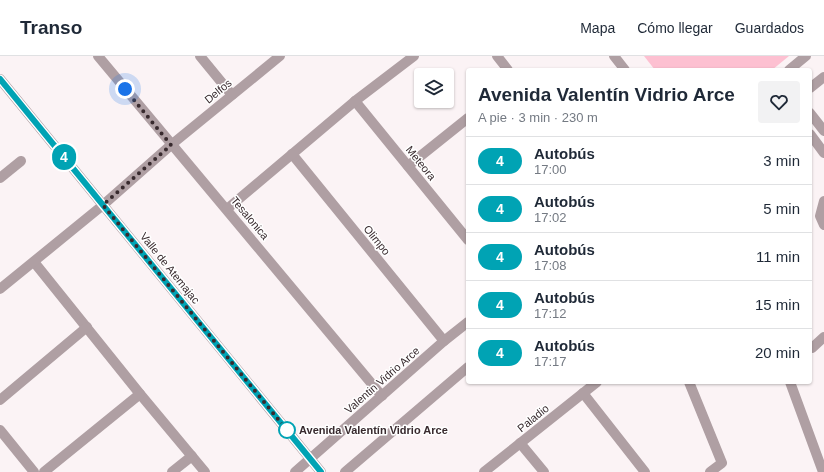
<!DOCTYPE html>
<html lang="es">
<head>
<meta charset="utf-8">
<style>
	body { margin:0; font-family:Helvetica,sans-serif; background:#f2f2f3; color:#1f2937; height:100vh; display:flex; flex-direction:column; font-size:15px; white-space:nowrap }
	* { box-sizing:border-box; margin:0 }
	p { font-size:13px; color:#747a83 }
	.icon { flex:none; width:22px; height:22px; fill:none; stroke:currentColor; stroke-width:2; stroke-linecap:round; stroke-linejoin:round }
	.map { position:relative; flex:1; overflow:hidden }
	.panel { position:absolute; left:466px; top:12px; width:346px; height:316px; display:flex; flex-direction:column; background:#fff; border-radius:4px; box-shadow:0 1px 3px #0004 }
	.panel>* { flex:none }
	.badge { padding:0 8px; border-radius:13px; font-size:14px; line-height:26px }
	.buttons { position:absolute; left:414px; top:12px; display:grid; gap:8px }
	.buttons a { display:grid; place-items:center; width:40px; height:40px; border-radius:4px; background:#fff; box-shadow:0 1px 3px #0004; font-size:20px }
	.you { position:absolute; width:20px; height:20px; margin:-10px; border:3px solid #fff; border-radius:50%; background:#1a73e8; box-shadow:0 0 0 6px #1a73e833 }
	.map>.badge { position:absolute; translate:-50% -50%; box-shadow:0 0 0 2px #fff }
	.round { display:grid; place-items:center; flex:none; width:42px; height:42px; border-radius:4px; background:#f2f2f3 }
	.overview { display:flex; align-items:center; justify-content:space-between; height:68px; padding:0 12px }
	h1 { font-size:19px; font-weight:800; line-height:30px }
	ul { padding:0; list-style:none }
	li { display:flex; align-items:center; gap:12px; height:48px; padding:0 12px; border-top:1px solid #e0e1e3 }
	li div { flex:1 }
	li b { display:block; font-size:15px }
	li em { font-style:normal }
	li .badge { min-width:44px; font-weight:700; text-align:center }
	header { display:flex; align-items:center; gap:24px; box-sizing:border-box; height:56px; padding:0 20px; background:#fff; border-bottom:1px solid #e0e1e3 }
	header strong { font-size:19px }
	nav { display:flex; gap:22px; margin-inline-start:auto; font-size:14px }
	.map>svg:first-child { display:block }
	.green { fill:#fdc0d1 }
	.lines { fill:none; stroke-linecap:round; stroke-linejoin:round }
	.minor { stroke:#af9fa3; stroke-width:10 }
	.line-casing { stroke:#fff; stroke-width:9 }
	.line { stroke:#00a3b4; stroke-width:6 }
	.walk { stroke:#382a2e; stroke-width:4; stroke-dasharray:0 7.2 }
	.stop-dot { fill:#fff; stroke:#00a3b4; stroke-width:2 }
	.labels { text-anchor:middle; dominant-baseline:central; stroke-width:3; stroke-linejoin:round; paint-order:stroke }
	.street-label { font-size:11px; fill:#382a2e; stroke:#fff }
	.stop-label { font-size:11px; font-weight:bold; fill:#382a2e; stroke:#fff; text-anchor:start }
</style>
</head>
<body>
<header>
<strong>Transo</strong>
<nav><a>Mapa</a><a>Cómo llegar</a><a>Guardados</a></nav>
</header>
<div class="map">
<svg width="824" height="416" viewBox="0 0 824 416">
	<rect width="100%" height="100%" fill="#fbf3f5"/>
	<path class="green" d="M 644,0 L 789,0 L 772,14 L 655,14 Z"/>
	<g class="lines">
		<g class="minor">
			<path d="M 98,0 L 382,340"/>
			<path d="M 200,0 L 232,39"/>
			<path d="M 497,0 L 508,14"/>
			<path d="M 614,0 L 625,14"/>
			<path d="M 789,14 L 806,0"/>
			<path d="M 0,23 L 321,416"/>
			<path d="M 810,32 L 824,21"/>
			<path d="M 355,45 L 468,184"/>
			<path d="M 810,57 L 824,75"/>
			<path d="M 810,78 L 824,97"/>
			<path d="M 292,98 L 444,285"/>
			<path d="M 408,110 L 468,62"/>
			<path d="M 0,122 L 21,105"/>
			<path d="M 824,145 L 820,160 L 824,169"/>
			<path d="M 227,153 L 355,45 L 414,0"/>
			<path d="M 34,206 L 140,338 L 205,416"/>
			<path d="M 0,233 L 103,149 L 171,89 L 280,0"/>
			<path d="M 812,292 L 824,281"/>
			<path d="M 689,326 L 722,407 L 710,416"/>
			<path d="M 790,326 L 823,416"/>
			<path d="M 583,337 L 645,416"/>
			<path d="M 0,344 L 87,271"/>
			<path d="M 0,374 L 34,416"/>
			<path d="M 520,387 L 544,416"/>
			<path d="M 44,416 L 140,338"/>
			<path d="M 172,416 L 192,400"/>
			<path d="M 295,416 L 444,285 L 468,266"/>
			<path d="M 345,416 L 468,311"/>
			<path d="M 484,416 L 597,326"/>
		</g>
	</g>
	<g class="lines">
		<g class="line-casing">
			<path id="line" d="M 0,23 L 321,416"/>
		</g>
		<use href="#line" class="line"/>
		<path class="walk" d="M 125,33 L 171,89 L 103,149 L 291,379 L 287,374"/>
	</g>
	<circle class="stop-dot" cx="287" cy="374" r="8"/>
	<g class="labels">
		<g class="street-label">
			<text transform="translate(218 35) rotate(-39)">Delfos</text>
			<text transform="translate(421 107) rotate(51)">Meteora</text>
			<text transform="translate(250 162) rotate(50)">Tesalonica</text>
			<text transform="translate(377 184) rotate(51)">Olimpo</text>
			<text transform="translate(170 212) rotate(51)">Valle de Atemajac</text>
			<text transform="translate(382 324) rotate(-41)">Valentin Vidrio Arce</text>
			<text transform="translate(533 362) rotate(-39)">Paladio</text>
		</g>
		<g class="stop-label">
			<text x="299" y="374">Avenida Valentín Vidrio Arce</text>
		</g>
	</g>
</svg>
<div class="buttons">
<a><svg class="icon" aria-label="layers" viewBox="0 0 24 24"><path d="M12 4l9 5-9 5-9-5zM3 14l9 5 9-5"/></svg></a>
</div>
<div class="you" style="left:125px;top:33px"></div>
<b class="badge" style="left:64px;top:101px;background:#00a3b4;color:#fff">4</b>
<section class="panel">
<div class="overview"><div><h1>Avenida Valentín Vidrio Arce</h1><p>A pie · 3 min · 230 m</p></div><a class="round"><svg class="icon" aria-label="heart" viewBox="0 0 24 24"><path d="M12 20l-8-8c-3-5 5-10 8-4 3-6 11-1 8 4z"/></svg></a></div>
<ul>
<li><span class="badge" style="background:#00a3b4;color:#fff">4</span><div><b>Autobús</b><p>17:00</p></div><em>3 min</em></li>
<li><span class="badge" style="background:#00a3b4;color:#fff">4</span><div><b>Autobús</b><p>17:02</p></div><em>5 min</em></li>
<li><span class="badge" style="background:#00a3b4;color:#fff">4</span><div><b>Autobús</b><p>17:08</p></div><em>11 min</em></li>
<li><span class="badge" style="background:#00a3b4;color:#fff">4</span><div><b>Autobús</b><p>17:12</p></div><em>15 min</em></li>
<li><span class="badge" style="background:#00a3b4;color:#fff">4</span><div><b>Autobús</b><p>17:17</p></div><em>20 min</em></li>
</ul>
</section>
</div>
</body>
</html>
